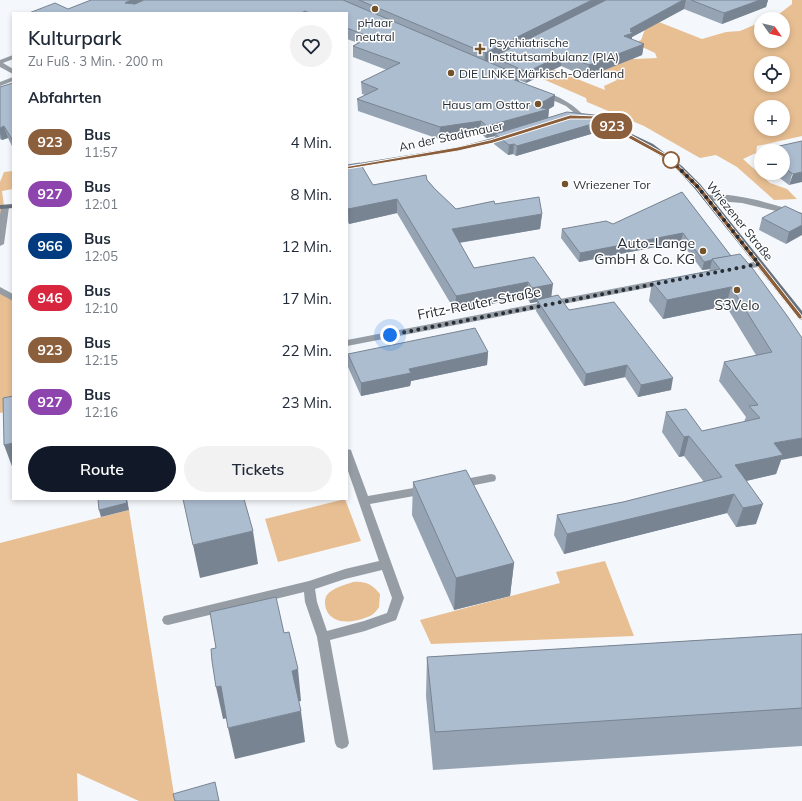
<!DOCTYPE html>
<html lang="de">
<head>
<meta charset="utf-8">
<style>
	body { margin:0; font-family:Mulish,sans-serif; background:#f2f2f3; color:#1f2937; height:100vh; display:flex; flex-direction:column; font-size:15px; white-space:nowrap }
	* { box-sizing:border-box; margin:0 }
	p { font-size:13px; color:#747a83 }
	.icon { flex:none; width:22px; height:22px; fill:none; stroke:currentColor; stroke-width:2; stroke-linecap:round; stroke-linejoin:round }
	.map { position:relative; flex:1; overflow:hidden }
	.sheet { position:absolute; left:12px; top:12px; width:336px; height:488px; display:flex; flex-direction:column; background:#fff; border-radius:0px; box-shadow:0 2px 6px #0003 }
	.sheet>* { flex:none }
	.badge { padding:0 8px; border-radius:13px; font-size:14px; line-height:26px }
	.needle { width:26px; rotate:124deg }
	.fabs { position:absolute; left:754px; top:12px; display:grid; gap:8px }
	.fabs a { display:grid; place-items:center; width:36px; height:36px; border-radius:50%; background:#fff; box-shadow:0 2px 6px #0003; font-size:20px }
	.you { position:absolute; width:20px; height:20px; margin:-10px; border:3px solid #fff; border-radius:50%; background:#1a73e8; box-shadow:0 0 0 6px #1a73e833 }
	.map>.badge { position:absolute; translate:-50% -50%; box-shadow:0 0 0 2px #fff }
	h2 { padding:0 16px; font-size:15px; line-height:36px }
	.round { display:grid; place-items:center; flex:none; width:42px; height:42px; border-radius:21px; background:#f2f2f3 }
	.head { display:flex; align-items:center; justify-content:space-between; height:68px; padding:0 16px }
	h1 { font-size:19px; font-weight:600; line-height:30px }
	.cta { display:flex; gap:8px; margin-top:auto; padding:8px 16px }
	.cta a { flex:1; height:46px; border-radius:24px; background:#111827; color:#fff; font-size:16px; font-weight:600; line-height:46px; text-align:center }
	.cta a+a { background:#f2f2f3; color:#1f2937 }
	ul { padding:0; list-style:none }
	li { display:flex; align-items:center; gap:12px; height:52px; padding:0 16px }
	li div { flex:1 }
	li b { display:block; font-size:15px }
	li em { font-style:normal }
	li .badge { min-width:44px; font-weight:700; text-align:center }
	.map>svg:first-child { display:block }
	.green { fill:#e8bf93; fill-rule:evenodd }
	.lines { fill:none; stroke-linecap:round; stroke-linejoin:round }
	.street { fill:#969da5; fill-rule:evenodd }
	.secondary { fill:#68727d; fill-rule:evenodd }
	.wall { fill:#95a3b3; fill-rule:evenodd }
	.shaded-wall { fill:#798492 }
	.building { fill:#adbdd0; stroke:#798492 }
	.line { fill:#8b5e3c; stroke:#fff }
	.walk { stroke:#272e35; stroke-width:4; stroke-dasharray:0 7.2 }
	.poi-dot { fill:#74522a; stroke:#fff; stroke-width:1.5 }
	.stop-dot { fill:#fff; stroke:#8b5e3c; stroke-width:2 }
	.labels { text-anchor:middle; dominant-baseline:central; stroke-width:3; stroke-linejoin:round; paint-order:stroke }
	.far-poi-label { font-size:12px; fill:#272e35; stroke:#fff; text-anchor:start }
	.far-street-label { font-size:12px; fill:#272e35; stroke:#fff }
	.poi-label { font-size:14px; fill:#272e35; stroke:#fff; text-anchor:end }
	.street-label { font-size:14px; fill:#272e35; stroke:#fff }
</style>
</head>
<body>
<div class="map">
<svg width="802" height="801" viewBox="0 0 802 801">
	<rect width="100%" height="100%" fill="#f4f7fb"/>
	<g class="green">
		<path d="M 792,0 L 802,0 L 802,136 L 757,146 L 756,153 L 743,159 L 770,183 L 787,189 L 797,199 L 774,200 L 737,167 L 716,155 L 700,158 L 644,126 L 587,102 L 586,98 L 518,68 L 547,67 L 605,90 L 604,86 L 617,80 L 598,68 L 604,46 L 635,59 L 657,58 L 655,53 L 634,43 L 641,40 L 647,24 L 659,22 L 702,39 L 726,32 L 740,31 L 761,22 L 761,41 L 783,41 L 783,19 L 768,19 L 779,14 L 792,4 ZM 761,63 L 783,63 L 783,85 L 761,85 ZM 761,107 L 783,107 L 783,129 L 761,129 Z"/>
		<path d="M 13,171 L 13,189 L 2,191 L 4,206 L 0,214 L 0,182 L 4,172 Z"/>
		<path d="M 0,290 L 13,298 L 13,410 L 0,413 Z"/>
		<path d="M 345,499 L 361,541 L 278,562 L 265,519 Z"/>
		<path d="M 129,510 L 175,801 L 139,801 L 77,773 L 78,801 L 0,801 L 0,543 Z"/>
		<path d="M 605,561 L 634,636 L 431,644 L 420,620 L 560,583 L 556,572 Z"/>
		<path d="M 353,582 C 365,581 372,584 380,594 L 379,607 C 377,610 374,614 370,616 C 357,622 333,627 326,609 C 325,605 324,599 327,595 C 332,588 345,585 353,582 Z"/>
	</g>
	<g class="lines">
		<g class="street">
			<path d="M 13,55 L 13,59 L 3,63 L 13,69 L 13,74 L 0,67 L 0,60 Z"/>
			<path d="M 13,77 L 13,81 L 0,86 L 0,82 Z"/>
			<path d="M 541,93 C 553,91 577,107 584,116 L 579,117 L 566,106 L 541,95 Z"/>
			<path d="M 703,196 C 730,190 776,205 802,213 L 802,217 L 742,203 L 706,200 L 703,200 Z"/>
			<path d="M 2,205 L 8,205 L 9,207 L 4,244 L 0,246 L 0,214 Z"/>
			<path d="M 759,261 L 763,264 L 762,266 L 737,271 L 733,268 L 734,266 Z"/>
			<path d="M 664,279 L 668,282 L 667,284 L 347,346 L 347,340 Z"/>
			<path d="M 0,287 L 13,294 L 13,301 L 0,294 Z"/>
			<path d="M 347,449 L 351,450 L 352,453 L 368,496 L 425,486 L 429,487 L 430,490 L 429,493 L 425,494 L 370,504 L 404,598 L 396,620 L 365,631 L 330,640 L 349,743 L 347,747 L 342,749 L 337,747 L 335,743 L 317,637 L 305,602 L 304,592 L 168,625 L 164,624 L 162,620 L 164,616 L 168,615 L 309,581 L 345,569 L 379,561 L 347,468 ZM 382,570 L 392,598 L 387,613 L 364,621 L 327,631 L 317,602 L 315,589 L 345,579 Z"/>
			<path d="M 491,474 L 495,475 L 496,478 L 495,481 L 460,488 L 456,487 L 455,484 L 456,481 L 460,480 Z"/>
		</g>
		<g class="secondary">
			<path d="M 594,118 L 598,118 L 653,144 L 682,166 L 701,185 L 802,311 L 802,320 L 799,319 L 695,189 L 673,165 L 656,153 L 630,138 L 594,120 Z"/>
			<path d="M 508,134 L 511,134 L 511,138 L 458,151 L 347,169 L 347,165 L 458,147 Z"/>
			<path d="M 13,204 L 13,208 L 0,209 L 0,205 Z"/>
		</g>
	</g>
	<g class="wall">
		<path d="M 91,0 L 768,0 L 766,7 L 722,24 L 684,9 L 632,37 L 632,40 L 644,44 L 642,55 L 587,77 L 561,66 L 526,83 L 519,80 L 519,81 L 554,106 L 549,109 L 548,118 L 608,129 L 516,156 L 513,154 L 508,155 L 494,144 L 495,136 L 486,138 L 480,133 L 439,139 L 358,111 L 357,99 L 365,95 L 362,94 L 361,82 L 387,70 L 353,57 L 353,46 L 358,43 L 347,39 L 347,13 L 29,13 L 68,9 ZM 493,60 L 493,64 L 488,62 Z"/>
		<path d="M 13,83 L 13,148 L 8,138 L 2,140 L 0,139 L 0,87 Z"/>
		<path d="M 802,141 L 789,185 L 773,173 L 783,173 L 783,151 L 761,151 L 761,150 Z"/>
		<path d="M 761,152 L 761,164 L 759,162 Z"/>
		<path d="M 347,165 L 373,185 L 427,180 L 435,189 L 456,209 L 495,204 L 542,214 L 540,229 L 459,243 L 474,268 L 534,257 L 552,297 L 671,390 L 638,397 L 625,377 L 584,386 L 536,311 L 537,302 L 530,303 L 527,297 L 455,311 L 397,213 L 349,224 L 347,220 Z"/>
		<path d="M 682,192 L 731,256 L 788,317 L 781,460 L 776,474 L 746,481 L 756,524 L 736,527 L 727,513 L 564,554 L 554,535 L 557,515 L 623,502 L 704,482 L 684,456 L 679,457 L 662,432 L 666,412 L 702,431 L 744,422 L 746,417 L 719,381 L 724,362 L 756,355 L 726,306 L 663,319 L 649,301 L 652,282 L 709,271 L 710,269 L 702,270 L 681,242 L 579,262 L 561,238 L 562,229 L 613,224 Z"/>
		<path d="M 802,214 L 786,244 L 759,230 L 762,218 Z"/>
		<path d="M 488,352 L 487,365 L 411,381 L 410,386 L 361,396 L 348,367 L 348,354 Z"/>
		<path d="M 413,482 L 514,563 L 510,596 L 454,610 L 412,515 Z"/>
		<path d="M 802,634 L 802,746 L 433,770 L 426,696 L 427,657 Z"/>
	</g>
	<g class="shaded-wall">
		<path d="M 131,0 L 157,0 L 127,13 L 125,3 Z"/>
		<path d="M 592,0 L 607,0 L 493,57 L 493,60 L 484,64 L 485,53 Z"/>
		<path d="M 683,0 L 686,0 L 684,9 L 632,37 L 632,43 L 624,36 L 630,29 Z"/>
		<path d="M 760,0 L 768,0 L 766,7 L 722,24 L 724,13 Z"/>
		<path d="M 644,44 L 642,55 L 587,77 L 589,65 Z"/>
		<path d="M 562,55 L 561,66 L 526,83 L 527,72 Z"/>
		<path d="M 519,75 L 518,87 L 512,79 Z"/>
		<path d="M 555,95 L 554,106 L 549,109 L 548,120 L 495,134 L 495,136 L 486,138 L 487,126 L 534,107 Z"/>
		<path d="M 609,119 L 608,129 L 516,156 L 517,146 Z"/>
		<path d="M 481,121 L 480,133 L 439,139 L 440,127 Z"/>
		<path d="M 4,126 L 8,138 L 2,140 L 0,133 L 0,128 Z"/>
		<path d="M 514,144 L 513,154 L 508,155 L 509,145 Z"/>
		<path d="M 802,172 L 802,182 L 789,185 L 793,174 Z"/>
		<path d="M 397,199 L 397,213 L 349,224 L 348,209 Z"/>
		<path d="M 542,214 L 540,229 L 451,244 L 452,229 Z"/>
		<path d="M 802,225 L 802,235 L 786,244 L 789,232 Z"/>
		<path d="M 683,233 L 681,242 L 579,262 L 580,253 Z"/>
		<path d="M 712,260 L 710,269 L 702,270 L 704,262 Z"/>
		<path d="M 528,282 L 527,297 L 455,311 L 456,296 Z"/>
		<path d="M 553,284 L 551,299 L 537,300 L 537,302 L 530,303 L 532,288 Z"/>
		<path d="M 731,287 L 726,306 L 663,319 L 667,300 Z"/>
		<path d="M 488,352 L 487,365 L 411,381 L 410,386 L 361,396 L 361,383 L 409,369 Z"/>
		<path d="M 627,365 L 625,377 L 584,386 L 586,374 Z"/>
		<path d="M 673,378 L 671,390 L 638,397 L 641,385 Z"/>
		<path d="M 689,436 L 684,456 L 679,457 L 684,437 Z"/>
		<path d="M 802,438 L 802,456 L 781,460 L 776,474 L 729,485 L 735,465 L 774,443 Z"/>
		<path d="M 13,443 L 13,469 L 4,445 Z"/>
		<path d="M 734,494 L 727,513 L 564,554 L 567,534 Z"/>
		<path d="M 127,499 L 129,510 L 101,517 L 99,510 Z"/>
		<path d="M 763,504 L 756,524 L 736,527 L 743,508 Z"/>
		<path d="M 253,531 L 258,564 L 200,578 L 193,545 Z"/>
		<path d="M 514,563 L 510,596 L 454,610 L 456,578 Z"/>
		<path d="M 298,669 L 301,701 L 296,702 L 292,671 Z"/>
		<path d="M 221,686 L 228,718 L 223,719 L 216,687 Z"/>
		<path d="M 301,711 L 305,742 L 235,759 L 228,728 Z"/>
	</g>
	<g class="building">
		<path d="M 91,0 L 131,0 L 125,3 L 135,4 L 144,0 L 343,0 L 519,75 L 512,79 L 555,95 L 534,107 L 549,109 L 487,126 L 481,121 L 440,127 L 357,99 L 378,89 L 361,82 L 400,63 L 353,46 L 370,37 L 347,28 L 347,13 L 309,13 L 305,11 L 301,13 L 29,13 L 55,3 L 68,9 Z"/>
		<path d="M 359,0 L 592,0 L 485,53 Z"/>
		<path d="M 606,0 L 683,0 L 630,29 L 633,30 L 630,31 L 633,33 L 624,36 L 644,44 L 589,65 L 562,55 L 527,72 L 493,57 Z"/>
		<path d="M 691,0 L 760,0 L 724,13 Z"/>
		<path d="M 13,83 L 13,141 L 4,126 L 0,128 L 0,87 Z"/>
		<path d="M 567,112 L 603,116 L 609,119 L 517,146 L 514,144 L 509,145 L 495,134 Z"/>
		<path d="M 802,141 L 802,172 L 793,174 L 783,167 L 783,151 L 762,151 L 761,150 Z"/>
		<path d="M 360,163 L 373,185 L 426,175 L 427,180 L 435,189 L 456,209 L 494,201 L 495,204 L 539,197 L 542,214 L 452,229 L 474,268 L 534,257 L 553,284 L 532,288 L 528,282 L 456,296 L 397,199 L 348,209 L 347,207 L 347,165 Z"/>
		<path d="M 682,192 L 731,256 L 712,259 L 712,260 L 704,262 L 683,233 L 580,253 L 562,229 L 606,221 L 613,224 Z"/>
		<path d="M 785,206 L 802,214 L 802,225 L 789,232 L 762,218 Z"/>
		<path d="M 740,254 L 753,269 L 788,317 L 802,338 L 802,438 L 774,443 L 783,455 L 735,465 L 763,504 L 743,508 L 734,494 L 567,534 L 557,515 L 623,502 L 722,477 L 689,436 L 684,437 L 666,412 L 686,409 L 702,431 L 760,418 L 749,406 L 758,405 L 724,362 L 772,352 L 731,287 L 667,300 L 652,282 L 720,269 L 712,259 Z"/>
		<path d="M 558,295 L 569,310 L 614,302 L 673,378 L 641,385 L 627,365 L 586,374 L 537,300 Z"/>
		<path d="M 475,328 L 488,352 L 409,369 L 411,373 L 361,383 L 348,354 Z"/>
		<path d="M 13,396 L 13,443 L 4,445 L 3,398 Z"/>
		<path d="M 466,470 L 514,563 L 456,578 L 413,482 Z"/>
		<path d="M 98,499 L 126,499 L 127,503 L 99,510 Z"/>
		<path d="M 183,499 L 244,499 L 253,531 L 193,545 Z"/>
		<path d="M 276,597 L 284,633 L 289,632 L 298,669 L 292,671 L 301,711 L 228,728 L 221,686 L 216,687 L 212,661 L 211,649 L 216,648 L 210,612 Z"/>
		<path d="M 802,634 L 802,708 L 435,732 L 427,657 Z"/>
		<path d="M 215,782 L 219,801 L 175,801 L 173,794 Z"/>
	</g>
	<path class="line" d="M 570,115 L 596,116 L 669,156 L 700,186 L 802,316 L 802,319 L 799,319 L 696,188 L 665,158 L 593,119 L 570,119 L 493,143 L 458,151 L 347,169 L 344,167 L 458,147 L 490,140 Z"/>
	<g class="lines">
		<path class="walk" d="M 390,335 L 759,264 L 698,187 L 671,160"/>
	</g>
	<g class="poi-dot">
		<circle cx="375" cy="9" r="4"/>
		<path d="M478 43h4v4h4v4h-4v4h-4v-4h-4v-4h4z"/>
		<circle cx="451" cy="73" r="4"/>
		<circle cx="538" cy="104" r="4"/>
		<circle cx="565" cy="184" r="4"/>
		<circle cx="703" cy="251" r="4"/>
		<circle cx="737" cy="290" r="4"/>
	</g>
	<circle class="stop-dot" cx="671" cy="160" r="8"/>
	<g class="labels">
		<g class="far-poi-label">
			<text x="375" y="22" text-anchor="middle">pHaar<tspan x="375" dy="14">neutral</tspan></text>
			<text x="489" y="42">Psychiatrische<tspan x="489" dy="14">Institutsambulanz (PIA)</tspan></text>
			<text x="459" y="73">DIE LINKE Märkisch-Oderland</text>
			<text x="530" y="104" text-anchor="end">Haus am Osttor</text>
			<text x="573" y="184">Wriezener Tor</text>
		</g>
		<g class="far-street-label">
			<text transform="translate(451 136) rotate(-12)">An der Stadtmauer</text>
			<text transform="translate(740 221) rotate(51)">Wriezener Straße</text>
		</g>
		<g class="poi-label">
			<text x="695" y="243">Auto-Lange<tspan x="695" dy="16">GmbH &amp; Co. KG</tspan></text>
			<text x="737" y="305" text-anchor="middle">S3Velo</text>
		</g>
		<g class="street-label">
			<text transform="translate(479 303) rotate(-11)">Fritz-Reuter-Straße</text>
		</g>
	</g>
</svg>
<div class="fabs">
<a><svg class="needle" viewBox="-14 -14 28 28"><path d="M0-13l5 13h-10z" fill="#e53935"/><path d="M0 13l5-13h-10z" fill="#747a83"/></svg></a>
<a><svg class="icon" aria-label="locate" viewBox="0 0 24 24"><circle cx="12" cy="12" r="6"/><path d="M12 2v4M12 18v4M2 12h4M18 12h4"/></svg></a>
<a>+</a>
<a>−</a>
</div>
<div class="you" style="left:390px;top:335px"></div>
<b class="badge" style="left:612px;top:126px;background:#8b5e3c;color:#fff">923</b>
<section class="sheet">
<div class="head"><div><h1>Kulturpark</h1><p>Zu Fuß · 3 Min. · 200 m</p></div><a class="round"><svg class="icon" aria-label="heart" viewBox="0 0 24 24"><path d="M12 20l-8-8c-3-5 5-10 8-4 3-6 11-1 8 4z"/></svg></a></div>
<h2>Abfahrten</h2>
<ul>
<li><span class="badge" style="background:#8b5e3c;color:#fff">923</span><div><b>Bus</b><p>11:57</p></div><em>4 Min.</em></li>
<li><span class="badge" style="background:#8e44ad;color:#fff">927</span><div><b>Bus</b><p>12:01</p></div><em>8 Min.</em></li>
<li><span class="badge" style="background:#003b80;color:#fff">966</span><div><b>Bus</b><p>12:05</p></div><em>12 Min.</em></li>
<li><span class="badge" style="background:#d7263d;color:#fff">946</span><div><b>Bus</b><p>12:10</p></div><em>17 Min.</em></li>
<li><span class="badge" style="background:#8b5e3c;color:#fff">923</span><div><b>Bus</b><p>12:15</p></div><em>22 Min.</em></li>
<li><span class="badge" style="background:#8e44ad;color:#fff">927</span><div><b>Bus</b><p>12:16</p></div><em>23 Min.</em></li>
</ul>
<div class="cta"><a>Route</a><a>Tickets</a></div>
</section>
</div>
</body>
</html>
